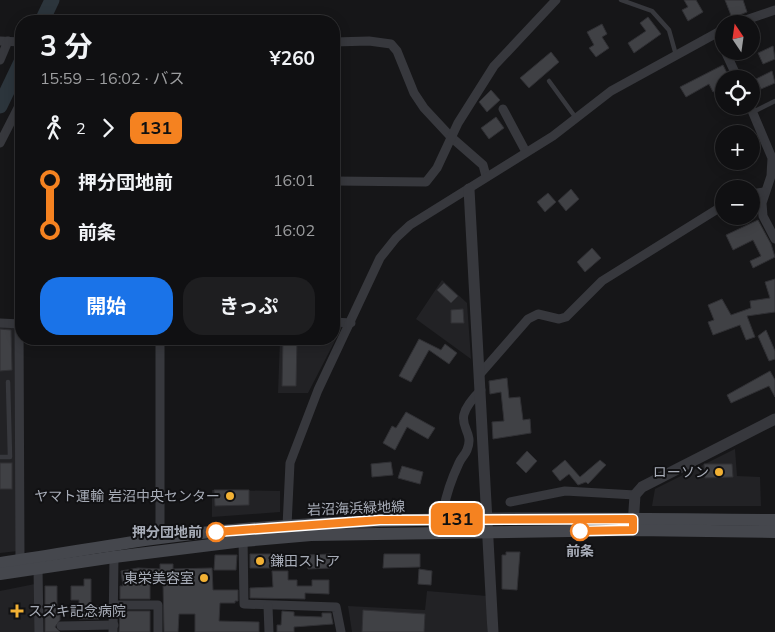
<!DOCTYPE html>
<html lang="ja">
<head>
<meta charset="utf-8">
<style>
	body { margin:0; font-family:Mulish,"Noto Sans JP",sans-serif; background:#1e1e20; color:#f1f3f6; height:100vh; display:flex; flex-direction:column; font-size:19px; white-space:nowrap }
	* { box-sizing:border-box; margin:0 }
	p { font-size:16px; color:#9c9d9f }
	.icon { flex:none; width:28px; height:28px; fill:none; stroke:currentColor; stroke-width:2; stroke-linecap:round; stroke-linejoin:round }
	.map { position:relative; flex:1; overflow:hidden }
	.details { position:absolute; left:15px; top:15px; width:325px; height:330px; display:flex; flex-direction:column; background:#101012; border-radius:20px; box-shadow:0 2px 12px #0003,0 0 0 1px #303032 }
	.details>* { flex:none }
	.badge { padding:0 10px; border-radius:8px; font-size:18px; line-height:32px }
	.needle { width:32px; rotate:347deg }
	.controls { position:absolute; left:715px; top:15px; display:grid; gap:10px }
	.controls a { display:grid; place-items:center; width:45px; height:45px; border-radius:50%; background:#101012; box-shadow:0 2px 12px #0003,0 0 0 1px #303032; font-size:25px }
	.map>.badge { position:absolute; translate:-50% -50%; box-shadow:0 0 0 2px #fff }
	.legs { display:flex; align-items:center; gap:8px; height:55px; padding:0 25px; font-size:16px }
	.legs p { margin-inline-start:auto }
	.summary { display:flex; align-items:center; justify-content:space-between; height:85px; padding:0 25px }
	h1 { font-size:28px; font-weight:700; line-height:38px }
	.button { display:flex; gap:10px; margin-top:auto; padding:10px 25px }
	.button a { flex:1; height:58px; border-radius:20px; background:#1a73e8; color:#fff; font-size:20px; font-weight:700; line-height:58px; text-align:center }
	.button a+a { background:#1e1e20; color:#f1f3f6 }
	ul { padding:0 25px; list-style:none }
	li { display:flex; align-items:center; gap:18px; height:50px; font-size:19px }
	li i { display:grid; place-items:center; width:8px; height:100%; margin:0 6px; background:currentColor }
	li i::after { content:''; width:12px; height:12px; margin:-6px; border:4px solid; border-radius:50%; background:#101012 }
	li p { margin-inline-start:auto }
	li:first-child i { background:linear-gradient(#0000 50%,currentColor 0) }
	li:last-child i { background:linear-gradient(currentColor 50%,#0000 0) }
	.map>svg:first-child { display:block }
	.built { fill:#222225 }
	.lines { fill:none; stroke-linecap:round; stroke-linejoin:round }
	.river { stroke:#2c353c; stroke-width:15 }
	.building { fill:#404145; stroke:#303034 }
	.service { stroke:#37383d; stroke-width:4.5 }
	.minor { stroke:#37383d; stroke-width:9 }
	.tertiary { stroke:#37383d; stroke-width:11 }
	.secondary { stroke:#45474d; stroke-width:12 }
	.line-1-casing { stroke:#fff; stroke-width:11 }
	.line-1 { stroke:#f58220; stroke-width:8 }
	.poi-dot { fill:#f2b134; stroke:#111113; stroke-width:2 }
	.stop-1-dot { fill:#fff; stroke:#f58220; stroke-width:2.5 }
	.labels { text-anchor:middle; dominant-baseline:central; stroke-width:4; stroke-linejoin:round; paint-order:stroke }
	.poi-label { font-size:14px; fill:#a8adb8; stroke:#111113; text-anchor:end }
	.street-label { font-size:14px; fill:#a8adb8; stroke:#111113 }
	.stop-label { font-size:14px; font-weight:bold; fill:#a8adb8; stroke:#111113; text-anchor:end }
</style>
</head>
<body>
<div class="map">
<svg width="775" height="632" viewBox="0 0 775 632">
	<rect width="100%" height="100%" fill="#161618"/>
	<g class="built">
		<path d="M 442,280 L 467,303 L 471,359 L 416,319 Z"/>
		<path d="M 0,327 L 15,327 L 18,551 L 0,553 Z"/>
		<path d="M 334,327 L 342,327 L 308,393 L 278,393 L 280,339 L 334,339 Z"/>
		<path d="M 735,449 L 737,476 L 760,477 L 761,506 L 652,506 L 655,489 Z"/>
		<path d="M 212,490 L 280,491 L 280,512 L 212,517 Z"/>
		<path d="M 35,584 L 35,632 L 0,632 L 0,591 Z"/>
		<path d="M 427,591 L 487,596 L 487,632 L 352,632 L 348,606 L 425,610 Z"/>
	</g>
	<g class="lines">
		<g class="river">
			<path d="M 42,21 L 52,0"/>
			<path d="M 0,106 L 21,62"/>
		</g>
	</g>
	<g class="building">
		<path d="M 684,0 L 696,0 L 703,12 L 688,21 L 682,10 L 688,7 Z"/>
		<path d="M 725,0 L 743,0 L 747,12 L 732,18 Z"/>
		<path d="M 648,17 L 661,34 L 634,53 L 628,43 L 646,31 L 640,23 Z"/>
		<path d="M 602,24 L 607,34 L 602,37 L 609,48 L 596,57 L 589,48 L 594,45 L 587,32 Z"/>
		<path d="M 773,46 L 775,59 L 763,64 L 758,53 Z"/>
		<path d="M 551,52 L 559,62 L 529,88 L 520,78 Z"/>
		<path d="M 723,65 L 730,79 L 724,79 L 724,86 L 713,92 L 709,84 L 686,97 L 680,87 Z"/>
		<path d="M 772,71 L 775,83 L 761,89 L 756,79 Z"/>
		<path d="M 491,90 L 500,100 L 487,112 L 479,102 Z"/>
		<path d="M 496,117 L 504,128 L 489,139 L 481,128 Z"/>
		<path d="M 571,189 L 579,199 L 566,211 L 558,201 Z"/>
		<path d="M 548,193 L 556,202 L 545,212 L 537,202 Z"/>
		<path d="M 758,220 L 771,244 L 775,257 L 753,268 L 750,261 L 761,256 L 753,240 L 733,250 L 726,235 Z"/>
		<path d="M 592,248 L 601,258 L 585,272 L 577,262 Z"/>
		<path d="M 775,279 L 775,312 L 747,316 L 755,337 L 746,340 L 740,325 L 713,335 L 708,322 L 714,320 L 708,305 L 722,299 L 731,315 L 751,308 L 750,301 L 770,298 L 765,282 Z"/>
		<path d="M 444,283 L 458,296 L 451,303 L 437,290 Z"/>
		<path d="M 463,309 L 464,323 L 451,323 L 451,310 Z"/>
		<path d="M 0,329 L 11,330 L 12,370 L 0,371 Z"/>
		<path d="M 766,330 L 775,351 L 775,359 L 769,361 L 758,336 Z"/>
		<path d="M 283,339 L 297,339 L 296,386 L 282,386 Z"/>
		<path d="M 419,339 L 441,350 L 445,344 L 457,353 L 449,364 L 429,350 L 411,382 L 399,376 Z"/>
		<path d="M 770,371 L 775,380 L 775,397 L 769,386 L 731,403 L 727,395 Z"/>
		<path d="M 507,378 L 509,398 L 520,397 L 523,420 L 530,419 L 531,433 L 493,439 L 492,422 L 504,421 L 501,392 L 490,394 L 489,381 Z"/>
		<path d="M 406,412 L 435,428 L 428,439 L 407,427 L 395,450 L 383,443 L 392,426 L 396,428 Z"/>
		<path d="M 527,451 L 537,461 L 526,473 L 516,463 Z"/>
		<path d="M 565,460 L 580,477 L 600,460 L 606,465 L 588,484 L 586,482 L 578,485 L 569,474 L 560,481 L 552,471 Z"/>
		<path d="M 391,462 L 393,475 L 372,477 L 371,464 Z"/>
		<rect x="0" y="463" width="12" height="26"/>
		<path d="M 704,464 L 732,464 L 733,477 L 705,478 Z"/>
		<path d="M 402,466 L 423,472 L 420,484 L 398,478 Z"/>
		<path d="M 214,490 L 249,490 L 249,505 L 215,506 Z"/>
		<path d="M 506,552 L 520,552 L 517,590 L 502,589 L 502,555 L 506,555 Z"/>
		<path d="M 250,554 L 273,554 L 272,568 L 250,568 Z"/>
		<path d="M 331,554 L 331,568 L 308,569 L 307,555 Z"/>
		<path d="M 384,554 L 420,554 L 420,567 L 383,568 Z"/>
		<path d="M 215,555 L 237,555 L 236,570 L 214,570 Z"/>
		<path d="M 160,564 L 173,564 L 173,569 L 212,568 L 213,590 L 238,590 L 238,601 L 235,601 L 235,603 L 220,603 L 219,621 L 259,622 L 259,632 L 195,632 L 195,614 L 179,614 L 178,632 L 164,632 L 163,582 L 150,582 L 150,599 L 120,599 L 120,586 L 123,586 L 121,571 L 138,568 L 160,569 Z"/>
		<path d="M 419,569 L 432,571 L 431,585 L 418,584 Z"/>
		<path d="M 272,571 L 288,571 L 288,580 L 297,580 L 297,586 L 312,586 L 312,580 L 329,580 L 329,594 L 305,593 L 305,599 L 250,598 L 250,588 L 273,587 Z"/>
		<path d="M 84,579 L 91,579 L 91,606 L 99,606 L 99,619 L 79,619 L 79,600 L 71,600 L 71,586 L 84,586 Z"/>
		<path d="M 45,586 L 57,586 L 57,610 L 60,610 L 60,620 L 55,627 L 60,632 L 45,632 Z"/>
		<path d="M 363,610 L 425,614 L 424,632 L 362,632 Z"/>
		<path d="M 120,611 L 150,611 L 150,632 L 119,632 Z"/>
		<path d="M 282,611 L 294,612 L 294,616 L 322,617 L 322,613 L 331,613 L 333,624 L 294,627 L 294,632 L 277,632 L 277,625 L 281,625 Z"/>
	</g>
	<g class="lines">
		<g class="service">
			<path d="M 621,0 L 652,11 L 669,30 L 676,55"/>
			<path d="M 549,81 L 576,118"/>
			<path d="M 753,112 L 775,101"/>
			<path d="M 0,457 L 10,457 L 8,382"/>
		</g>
		<g class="minor">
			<path d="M 734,24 L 775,10"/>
			<path d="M 717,33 L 724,47"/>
			<path d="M 0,41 L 21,42"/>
			<path d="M 334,42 L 369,41 L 391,44 L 397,51 L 414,93 L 424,108 L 451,137 L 483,165 L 486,176"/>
			<path d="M 725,51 L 738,79"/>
			<path d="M 0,60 L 8,41"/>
			<path d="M 750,106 L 772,158 L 771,176 L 762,203 L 763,216 L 775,239"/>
			<path d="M 503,109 L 526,152"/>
			<path d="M 0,143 L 21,102"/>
			<path d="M 334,181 L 426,182 L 437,168 L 458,123 L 494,66 L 556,0"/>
			<path d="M 751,194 L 764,192"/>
			<path d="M 334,322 L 351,323"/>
			<path d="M 0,323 L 21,324"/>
			<path d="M 19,324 L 20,560"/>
			<path d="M 480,374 L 528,319 L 538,314 L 559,319 L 566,317 L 602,281 L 724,205"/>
			<path d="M 510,502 L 565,491 L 635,495"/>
			<path d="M 442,520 C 444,501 451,480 459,463 C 461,458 465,455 467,450 C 477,426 445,426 481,390"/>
			<path d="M 287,526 L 290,463 L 318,390 L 380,258 L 396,238 L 410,225 L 553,136 L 611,91 L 724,29"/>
			<path d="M 243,537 L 244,604 L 336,607 L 341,632"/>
			<path d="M 160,539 L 160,339"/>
			<path d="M 38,568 L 39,632"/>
			<path d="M 114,605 L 158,605 L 158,632"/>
			<path d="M 268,606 L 269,632"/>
			<path d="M 61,626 L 114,625"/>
			<path d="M 113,632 L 114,557"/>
		</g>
		<g class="tertiary">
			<path d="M 469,189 L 493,632"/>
			<path d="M 633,526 L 635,495 L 642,487 L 775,419"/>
		</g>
		<g class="secondary">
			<path d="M 0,563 C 81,551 162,535 244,529 C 420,514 598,519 775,520"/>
			<path d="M 0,574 L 114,557 L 243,541 L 311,535 L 633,530 L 775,532"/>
		</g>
	</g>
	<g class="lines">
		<g class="line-1-casing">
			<path id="line-1" d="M 216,532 L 380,520 L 633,519 L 633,530 L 580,531"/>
		</g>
		<use href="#line-1" class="line-1"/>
	</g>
	<g class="poi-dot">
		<circle cx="719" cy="472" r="5"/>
		<circle cx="230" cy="496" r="5"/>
		<circle cx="260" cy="561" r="5"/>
		<circle cx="204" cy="578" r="5"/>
		<path d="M14.5 603.5h5v5h5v5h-5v5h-5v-5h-5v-5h5z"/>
	</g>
	<g class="stop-1-dot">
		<circle cx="580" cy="531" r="9"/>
		<circle cx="216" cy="532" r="9"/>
	</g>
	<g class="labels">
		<g class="poi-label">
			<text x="709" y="472">ローソン</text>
			<text x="220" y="496">ヤマト運輸 岩沼中央センター</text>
			<text x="270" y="561" text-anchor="start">鎌田ストア</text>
			<text x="194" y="578">東栄美容室</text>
			<text x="28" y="611" text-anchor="start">スズキ記念病院</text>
		</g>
		<g class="street-label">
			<text transform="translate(356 508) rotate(-2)">岩沼海浜緑地線</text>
		</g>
		<g class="stop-label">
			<text x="202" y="532">押分団地前</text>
			<text x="580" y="551" text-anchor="middle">前条</text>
		</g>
	</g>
</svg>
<div class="controls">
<a><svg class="needle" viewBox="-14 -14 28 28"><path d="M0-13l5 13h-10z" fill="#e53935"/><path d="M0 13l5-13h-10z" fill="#9c9d9f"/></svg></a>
<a><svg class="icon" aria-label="locate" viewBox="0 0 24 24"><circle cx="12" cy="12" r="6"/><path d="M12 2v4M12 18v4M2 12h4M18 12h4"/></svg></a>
<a>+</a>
<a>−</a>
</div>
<b class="badge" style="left:457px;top:519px;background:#f58220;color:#111">131</b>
<section class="details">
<div class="summary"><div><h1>3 分</h1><p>15:59 – 16:02 · バス</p></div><b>¥260</b></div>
<div class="legs"><svg class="icon" aria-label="walk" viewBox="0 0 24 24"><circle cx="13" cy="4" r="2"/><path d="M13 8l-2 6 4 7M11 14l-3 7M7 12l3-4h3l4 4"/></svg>2<svg class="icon" aria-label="forward" viewBox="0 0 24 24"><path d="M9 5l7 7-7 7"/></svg><b class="badge" style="background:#f58220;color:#111">131</b></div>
<ul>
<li><i style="color:#f58220"></i><b>押分団地前</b><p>16:01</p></li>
<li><i style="color:#f58220"></i><b>前条</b><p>16:02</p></li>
</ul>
<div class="button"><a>開始</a><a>きっぷ</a></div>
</section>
</div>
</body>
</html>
